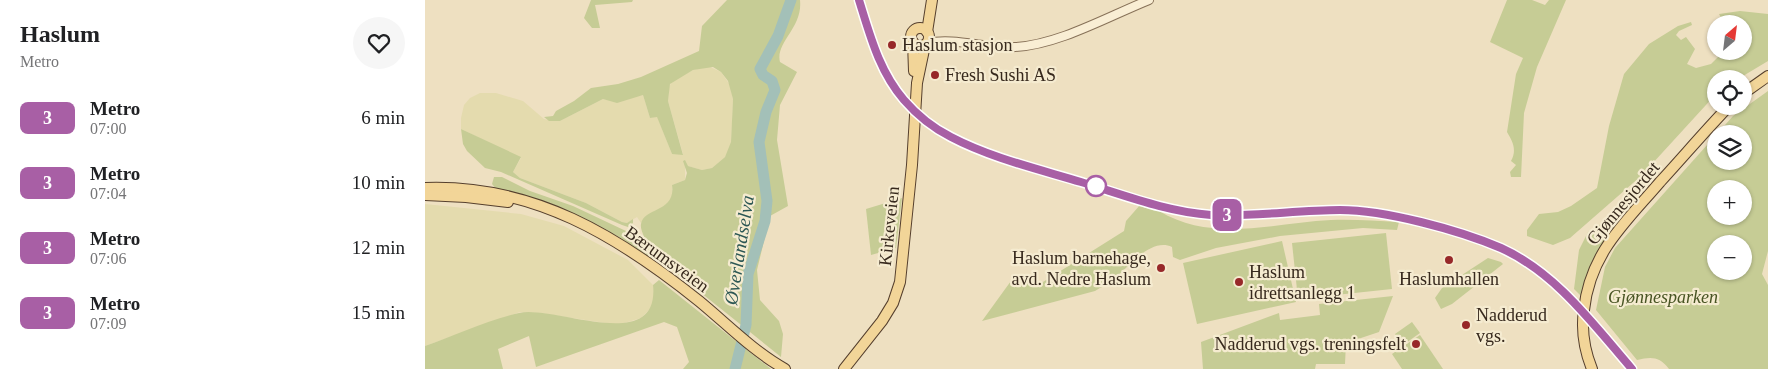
<!DOCTYPE html>
<html lang="en">
<head>
<meta charset="utf-8">
<style>
	body { margin:0; font-family:"Times New Roman",serif; background:#f6f6f6; color:#202124; height:100vh; display:flex; flex-direction:column; font-size:19px; white-space:nowrap }
	* { box-sizing:border-box; margin:0 }
	p { font-size:16px; color:#757577 }
	.icon { flex:none; width:28px; height:28px; fill:none; stroke:currentColor; stroke-width:2; stroke-linecap:round; stroke-linejoin:round }
	.map { position:relative; flex:1; overflow:hidden }
	.panel { display:flex; flex-direction:column; background:#fff; width:425px }
	.panel>* { flex:none }
	.badge { padding:0 10px; border-radius:8px; font-size:18px; line-height:32px }
	.needle { width:32px; rotate:28deg }
	.tools { position:absolute; left:1282px; top:15px; display:grid; gap:10px }
	.tools a { display:grid; place-items:center; width:45px; height:45px; border-radius:50%; background:#fff; box-shadow:0 1px 4px #0004; font-size:25px }
	.map>.badge { position:absolute; translate:-50% -50%; box-shadow:0 0 0 2px #fff }
	.round { display:grid; place-items:center; flex:none; width:52px; height:52px; border-radius:26px; background:#f6f6f6 }
	.summary { display:flex; align-items:center; justify-content:space-between; height:85px; padding:0 20px }
	h1 { font-size:24px; font-weight:700; line-height:38px }
	ul { padding:0; list-style:none }
	li { display:flex; align-items:center; gap:15px; height:65px; padding:0 20px }
	li div { flex:1 }
	li b { display:block; font-size:19px }
	li em { font-style:normal }
	li .badge { min-width:55px; font-weight:700; text-align:center }
	main { display:flex; flex:1; min-height:0 }
	.map>svg:first-child { display:block }
	.farmland { fill:#e4dbae }
	.green { fill:#c6cc95; fill-rule:evenodd }
	.lines { fill:none; stroke-linecap:round; stroke-linejoin:round }
	.river { stroke:#a3c0b8; stroke-width:11 }
	.minor-casing { stroke:#877158; stroke-width:10 }
	.major-casing { stroke:#553f2d; stroke-width:12 }
	.minor { stroke:#f9eed4; stroke-width:8 }
	.major { stroke:#f2d598; stroke-width:10 }
	.rail-casing { stroke:#37291d; stroke-width:4 }
	.rail { stroke:#f5ebd0; stroke-width:2; stroke-dasharray:5.5; stroke-linecap:butt }
	.line-casing { stroke:#fff; stroke-width:11 }
	.line { stroke:#a85fa5; stroke-width:8 }
	.poi-dot { fill:#972829; stroke:#f5ebd0; stroke-width:2 }
	.stop-dot { fill:#fff; stroke:#a85fa5; stroke-width:2.5 }
	.labels { text-anchor:middle; dominant-baseline:central; stroke-width:4.5; stroke-linejoin:round; paint-order:stroke }
	.poi-label { font-size:18px; fill:#37291d; stroke:#f5ebd0; text-anchor:start }
	.street-label { font-size:18px; fill:#37291d; stroke:#f5ebd0 }
	.park-label { font-size:18px; font-style:italic; fill:#485423; stroke:#f5ebd0 }
	.water-label { font-size:19px; font-style:italic; fill:#2c5754; stroke:#f5ebd0 }
</style>
</head>
<body>
<main>
<section class="panel">
<div class="summary"><div><h1>Haslum</h1><p>Metro</p></div><a class="round"><svg class="icon" aria-label="heart" viewBox="0 0 24 24"><path d="M12 20l-8-8c-3-5 5-10 8-4 3-6 11-1 8 4z"/></svg></a></div>
<ul>
<li><span class="badge" style="background:#a85fa5;color:#fff">3</span><div><b>Metro</b><p>07:00</p></div><em>6 min</em></li>
<li><span class="badge" style="background:#a85fa5;color:#fff">3</span><div><b>Metro</b><p>07:04</p></div><em>10 min</em></li>
<li><span class="badge" style="background:#a85fa5;color:#fff">3</span><div><b>Metro</b><p>07:06</p></div><em>12 min</em></li>
<li><span class="badge" style="background:#a85fa5;color:#fff">3</span><div><b>Metro</b><p>07:09</p></div><em>15 min</em></li>
</ul>
</section>
<div class="map">
<svg width="1343" height="369" viewBox="0 0 1343 369">
	<rect width="100%" height="100%" fill="#eee0c1"/>
	<g class="farmland">
		<path d="M 283,66 L 296,72 L 305,85 L 308,99 L 306,147 L 300,157 L 287,168 L 277,170 L 263,166 L 260,167 L 260,180 L 247,185 L 247,197 L 244,202 L 216,223 L 212,217 L 202,223 L 197,222 L 161,203 L 95,178 L 88,172 L 96,158 L 36,129 L 36,118 L 39,105 L 45,98 L 55,93 L 71,93 L 98,101 L 119,119 L 129,121 L 135,121 L 178,99 L 185,100 L 218,95 L 225,118 L 232,116 L 247,154 L 258,154 L 243,101 L 244,87 L 247,81 L 268,70 Z"/>
		<path d="M 0,204 L 96,214 L 139,226 L 203,260 L 228,285 L 229,298 L 226,308 L 216,318 L 193,325 L 115,313 L 95,312 L 0,346 Z"/>
	</g>
	<g class="green">
		<path d="M 166,0 L 208,0 L 207,2 L 170,5 L 175,28 L 167,28 L 159,18 Z"/>
		<path d="M 302,0 L 375,0 C 378,28 350,42 355,62 L 372,72 L 355,105 L 352,140 L 363,206 L 345,216 L 332,270 L 335,300 L 354,321 L 358,334 L 356,357 L 230,256 L 228,260 L 194,237 L 140,211 L 72,190 L 67,184 L 69,177 L 77,177 L 105,191 L 148,206 L 220,240 C 219,235 215,229 216,224 C 219,207 251,213 247,185 L 260,180 L 262,173 L 258,161 L 260,160 L 263,166 L 277,170 L 287,168 L 300,157 L 306,142 L 308,99 L 303,81 L 296,72 L 288,67 L 268,70 L 245,84 L 243,101 L 258,155 L 247,154 L 232,117 L 225,118 L 218,95 L 192,103 L 178,99 L 135,121 L 124,121 L 119,117 L 128,116 L 131,111 L 149,101 L 166,88 L 193,84 L 216,77 L 274,51 L 277,26 Z"/>
		<path d="M 1082,0 L 1107,0 L 1120,5 L 1124,0 L 1141,0 L 1112,67 L 1099,113 L 1096,177 L 1086,177 L 1085,172 L 1091,165 L 1086,161 C 1092,150 1088,142 1082,132 L 1091,74 L 1098,58 L 1065,42 Z"/>
		<path d="M 1315,11 L 1343,14 L 1343,61 L 1313,79 L 1291,79 L 1291,94 L 1216,176 L 1145,238 L 1128,245 L 1102,236 L 1102,230 L 1114,214 L 1133,212 L 1146,206 L 1172,188 L 1184,126 L 1199,74 L 1224,44 L 1253,26 L 1266,22 L 1267,25 L 1254,31 L 1251,35 L 1256,40 L 1261,37 L 1270,49 L 1262,64 L 1271,68 L 1286,64 L 1299,51 L 1319,51 L 1319,29 L 1322,24 L 1298,21 L 1294,14 Z"/>
		<path d="M 1343,91 L 1343,251 L 1337,274 L 1343,285 L 1343,369 L 1244,369 C 1234,356 1226,357 1212,360 L 1171,310 L 1180,267 L 1190,248 L 1291,135 L 1291,161 L 1319,161 L 1319,134 L 1292,134 L 1308,116 ZM 1291,189 L 1319,189 L 1319,216 L 1291,216 ZM 1291,244 L 1319,244 L 1319,271 L 1291,271 Z"/>
		<path d="M 36,129 L 96,157 L 88,172 L 95,178 L 161,203 L 197,222 L 202,223 L 208,219 L 208,223 L 203,227 L 197,225 L 76,172 L 60,168 L 42,151 L 38,144 Z"/>
		<path d="M 477,198 L 471,248 L 446,255 L 441,209 Z"/>
		<path d="M 1214,200 C 1184,234 1165,251 1157,297 L 1149,289 L 1154,250 L 1163,232 Z"/>
		<path d="M 722,204 L 734,208 L 734,211 C 787,243 848,223 906,220 C 929,219 951,221 974,222 L 972,230 L 938,228 L 855,236 L 791,248 L 755,260 L 748,257 L 747,247 C 725,237 702,269 687,281 C 682,285 676,287 670,291 L 557,321 L 591,274 L 610,287 L 699,231 L 701,221 L 715,205 L 720,208 Z"/>
		<path d="M 961,233 L 967,289 L 873,299 L 867,243 Z"/>
		<path d="M 857,241 L 871,302 L 772,324 L 758,263 Z"/>
		<path d="M 1063,258 L 1076,262 L 1078,264 L 1027,304 L 1016,309 L 1010,298 L 1017,288 Z"/>
		<path d="M 234,280 L 346,369 L 258,369 L 264,362 L 252,327 L 239,322 L 111,367 L 104,336 L 73,349 L 78,369 L 0,369 L 0,346 C 28,336 66,319 94,313 C 130,305 235,356 228,285 Z"/>
		<path d="M 968,296 L 954,332 L 921,343 L 920,364 L 891,364 L 890,369 L 778,369 L 776,342 L 854,313 L 855,320 L 895,315 L 894,304 Z"/>
		<path d="M 987,322 L 995,333 L 978,345 L 970,334 Z"/>
		<path d="M 995,335 L 1018,369 L 977,369 L 967,354 Z"/>
	</g>
	<g class="lines">
		<path class="river" d="M 310,369 L 321,325 L 323,274 L 340,221 L 342,201 L 334,142 L 341,112 L 350,90 L 347,81 L 338,75 L 335,69 L 353,36 L 366,0"/>
		<g class="minor-casing">
			<path id="minor" d="M 502,43 C 531,37 561,49 590,47 C 633,45 684,16 724,0"/>
		</g>
		<g class="major-casing">
			<g id="major">
				<circle cx="495" cy="37" r="9"/>
				<path d="M 502,32 L 507,0"/>
				<path d="M 488,42 L 489,71"/>
				<path d="M 1319,93 L 1343,76"/>
				<path d="M 0,188 C 108,184 193,236 274,301 C 302,324 328,351 360,369"/>
				<path d="M 0,195 L 41,197 L 83,202"/>
				<path d="M 419,369 L 457,321 L 468,303 L 475,282 L 487,165 L 492,83 L 500,45"/>
				<path d="M 1167,369 C 1159,349 1156,331 1159,310 C 1165,253 1200,223 1235,182 C 1258,157 1280,131 1304,106"/>
			</g>
		</g>
		<use href="#minor" class="minor"/>
		<use href="#major" class="major"/>
		<g class="rail-casing">
			<path id="rail" d="M 434,0 L 453,56 L 469,87 L 497,118 L 527,138 L 608,167 L 755,210 L 806,215 L 933,211 L 973,218 L 1058,241 L 1097,260 L 1128,282 L 1207,369"/>
		</g>
		<use href="#rail" class="rail"/>
	</g>
	<g class="lines">
		<g class="line-casing">
			<path id="line" d="M 434,0 C 445,35 454,71 479,100 C 492,115 508,128 526,137 C 566,158 613,169 656,182 C 699,195 742,212 786,215 C 829,217 872,210 915,210 C 960,210 1034,230 1076,248 C 1131,273 1168,324 1207,369"/>
		</g>
		<use href="#line" class="line"/>
	</g>
	<g class="poi-dot">
		<circle cx="467" cy="45" r="5"/>
		<circle cx="510" cy="75" r="5"/>
		<circle cx="1024" cy="260" r="5"/>
		<circle cx="736" cy="268" r="5"/>
		<circle cx="814" cy="282" r="5"/>
		<circle cx="1041" cy="325" r="5"/>
		<circle cx="991" cy="344" r="5"/>
	</g>
	<circle class="stop-dot" cx="671" cy="186" r="10"/>
	<g class="labels">
		<g class="poi-label">
			<text x="477" y="45">Haslum stasjon</text>
			<text x="520" y="75">Fresh Sushi AS</text>
			<text x="726" y="258" text-anchor="end">Haslum barnehage,<tspan x="726" dy="21">avd. Nedre Haslum</tspan></text>
			<text x="824" y="272">Haslum<tspan x="824" dy="21">idrettsanlegg 1</tspan></text>
			<text x="1024" y="279" text-anchor="middle">Haslumhallen</text>
			<text x="1051" y="315">Nadderud<tspan x="1051" dy="21">vgs.</tspan></text>
			<text x="981" y="344" text-anchor="end">Nadderud vgs. treningsfelt</text>
		</g>
		<g class="street-label">
			<text transform="translate(1198 203) rotate(-50)">Gjønnesjordet</text>
			<text transform="translate(464 226) rotate(-84)">Kirkeveien</text>
			<text transform="translate(242 259) rotate(36)">Bærumsveien</text>
		</g>
		<g class="park-label">
			<text x="1238" y="297">Gjønnesparken</text>
		</g>
		<g class="water-label">
			<text transform="translate(314 250) rotate(-81)">Øverlandselva</text>
		</g>
	</g>
</svg>
<div class="tools">
<a><svg class="needle" viewBox="-14 -14 28 28"><path d="M0-13l5 13h-10z" fill="#e53935"/><path d="M0 13l5-13h-10z" fill="#757577"/></svg></a>
<a><svg class="icon" aria-label="locate" viewBox="0 0 24 24"><circle cx="12" cy="12" r="6"/><path d="M12 2v4M12 18v4M2 12h4M18 12h4"/></svg></a>
<a><svg class="icon" aria-label="layers" viewBox="0 0 24 24"><path d="M12 4l9 5-9 5-9-5zM3 14l9 5 9-5"/></svg></a>
<a>+</a>
<a>−</a>
</div>
<b class="badge" style="left:802px;top:215px;background:#a85fa5;color:#fff">3</b>
</div>
</main>
</body>
</html>
